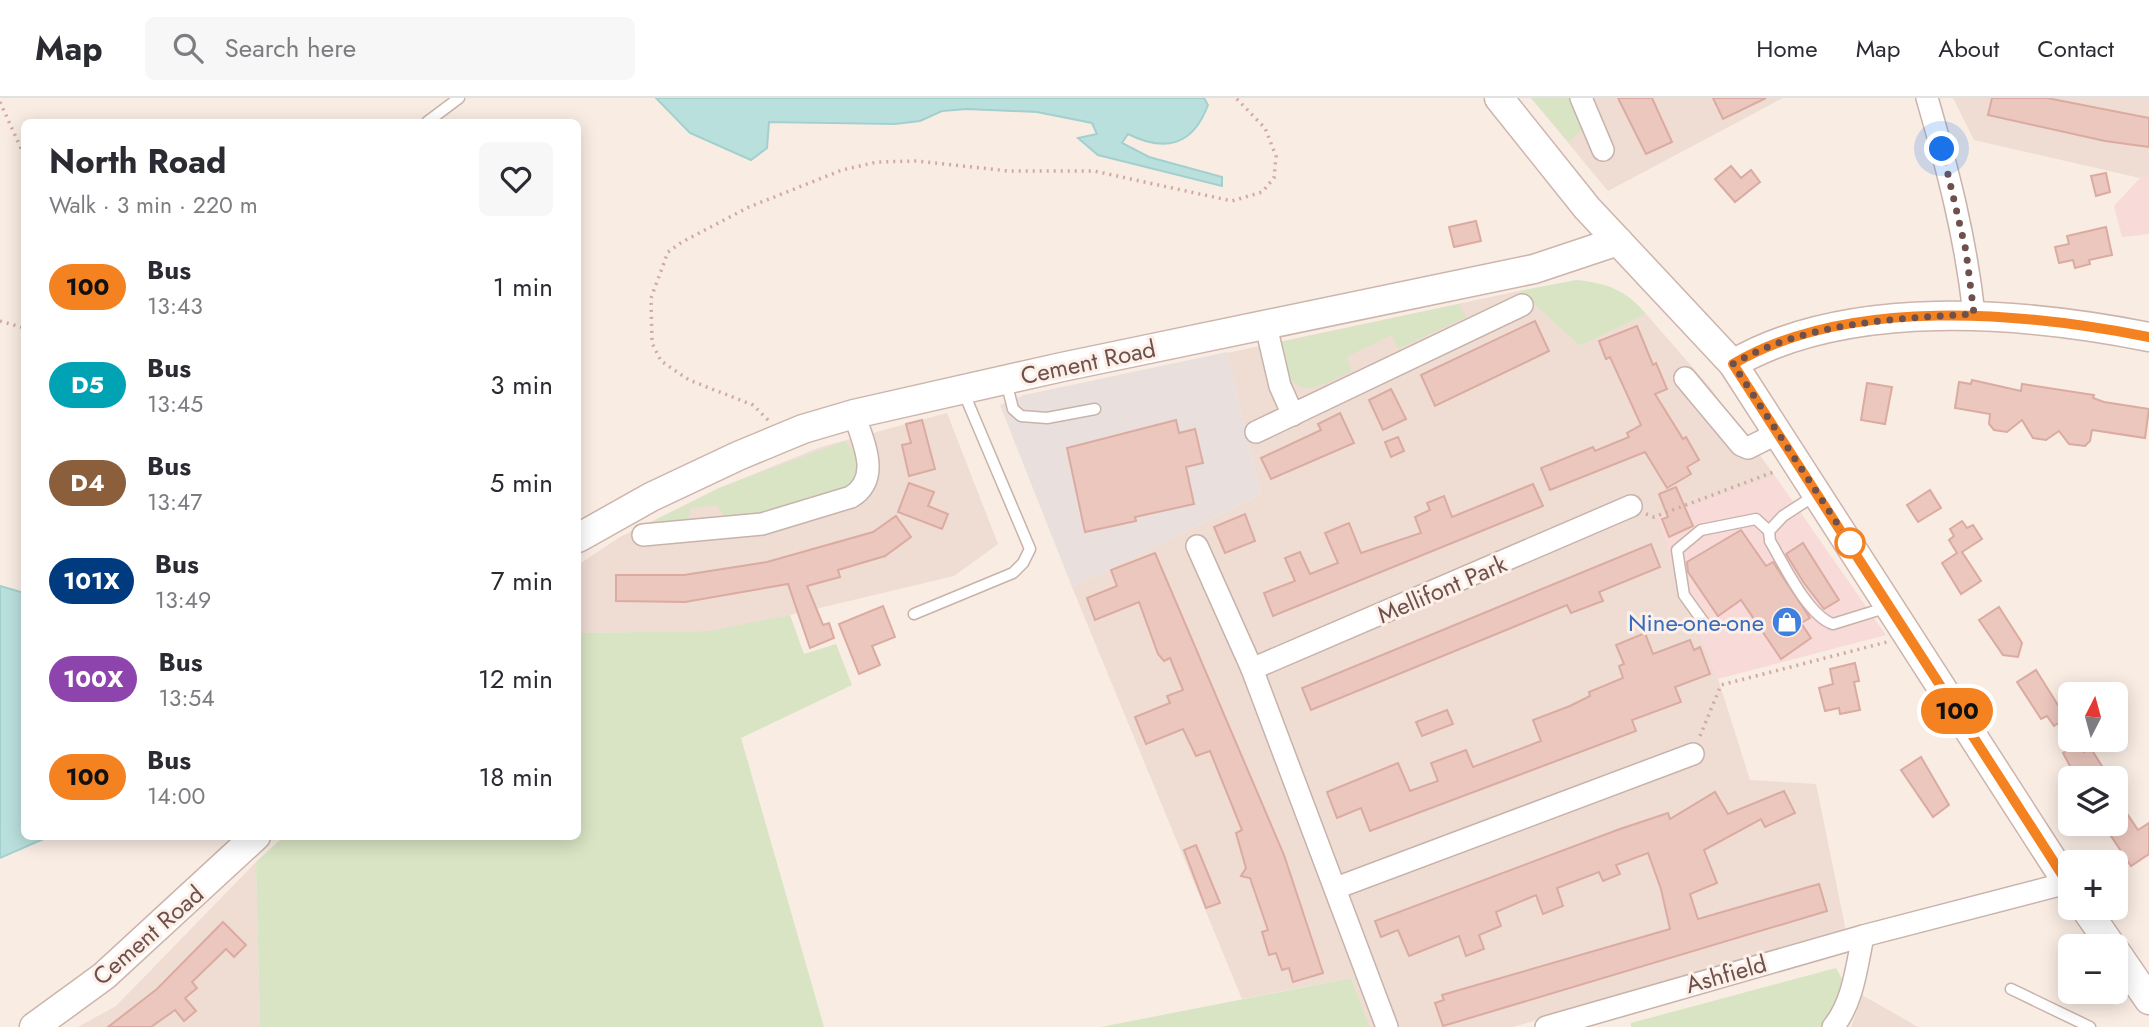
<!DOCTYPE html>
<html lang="en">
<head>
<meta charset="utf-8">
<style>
	body { margin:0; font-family:Jost,sans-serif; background:#f7f7f7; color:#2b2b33; height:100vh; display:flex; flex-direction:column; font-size:26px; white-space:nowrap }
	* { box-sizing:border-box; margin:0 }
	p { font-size:23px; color:#7c7c81 }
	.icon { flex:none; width:38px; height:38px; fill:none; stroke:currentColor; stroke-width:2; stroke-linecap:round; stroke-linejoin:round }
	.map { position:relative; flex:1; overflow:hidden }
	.details { position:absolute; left:21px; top:21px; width:560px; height:721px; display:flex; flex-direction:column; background:#fff; border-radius:10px; box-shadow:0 4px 18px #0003 }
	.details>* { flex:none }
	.badge { padding:0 14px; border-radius:23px; font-size:24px; line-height:46px }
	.needle { width:46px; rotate:6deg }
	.controls { position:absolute; left:2058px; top:584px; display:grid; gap:14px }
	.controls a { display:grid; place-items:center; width:70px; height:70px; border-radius:10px; background:#fff; box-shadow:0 4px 18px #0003; font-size:35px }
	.you { position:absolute; width:35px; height:35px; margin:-18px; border:5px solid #fff; border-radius:50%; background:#1a73e8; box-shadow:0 0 0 10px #1a73e833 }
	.map>.badge { position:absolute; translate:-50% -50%; box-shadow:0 0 0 4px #fff }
	.round { display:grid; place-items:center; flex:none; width:74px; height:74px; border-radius:10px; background:#f7f7f7 }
	.head { display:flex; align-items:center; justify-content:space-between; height:119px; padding:0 28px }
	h1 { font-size:33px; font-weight:700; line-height:52px }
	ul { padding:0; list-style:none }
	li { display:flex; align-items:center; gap:21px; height:98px; padding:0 28px }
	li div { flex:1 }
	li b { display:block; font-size:26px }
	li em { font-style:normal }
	li .badge { min-width:77px; font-weight:700; text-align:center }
	header { display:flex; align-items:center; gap:42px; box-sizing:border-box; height:98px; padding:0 35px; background:#fff; border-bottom:2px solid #e1e1e2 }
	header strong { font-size:33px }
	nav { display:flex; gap:38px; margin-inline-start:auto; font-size:24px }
	.search { width:490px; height:63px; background:#f7f7f7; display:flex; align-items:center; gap:18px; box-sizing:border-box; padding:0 24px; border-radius:10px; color:#7c7c81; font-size:26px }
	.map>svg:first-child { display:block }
	.residential { fill:#efdcd3 }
	.commercial { fill:#f8dbd8 }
	.industrial { fill:#e9e0dd }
	.green { fill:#d8e4c4 }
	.water { fill:#bae0dd; stroke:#a2d0ce; stroke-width:2 }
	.building { fill:#ebc7be; stroke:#dbaba1; stroke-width:2 }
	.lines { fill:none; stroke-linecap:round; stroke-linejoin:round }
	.lane-casing { stroke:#c8b3ab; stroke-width:13 }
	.street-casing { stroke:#c8b3ab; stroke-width:24 }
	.secondary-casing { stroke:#cdb4ac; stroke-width:31 }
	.path { stroke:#cfaaa2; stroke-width:3.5; stroke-dasharray:2 5; stroke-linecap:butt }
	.lane { stroke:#fff; stroke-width:10 }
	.street { stroke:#fff; stroke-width:21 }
	.secondary { stroke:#fff; stroke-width:28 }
	.line-casing { stroke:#fff; stroke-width:16 }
	.line { stroke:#f58220; stroke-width:10 }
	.walk { stroke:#6e514c; stroke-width:7; stroke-dasharray:0 12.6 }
	.stop-dot { fill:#fff; stroke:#f58220; stroke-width:3.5 }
	.labels { text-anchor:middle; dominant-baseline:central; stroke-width:6; stroke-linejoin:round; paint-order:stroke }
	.street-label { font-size:24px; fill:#6e514c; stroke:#fcf0e9 }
	.shop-label { font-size:24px; fill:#366cbe; stroke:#fcf0e9; text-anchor:end }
</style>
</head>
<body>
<header>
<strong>Map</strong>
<div class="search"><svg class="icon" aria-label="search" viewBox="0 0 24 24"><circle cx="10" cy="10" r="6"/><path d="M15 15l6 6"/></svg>Search here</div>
<nav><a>Home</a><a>Map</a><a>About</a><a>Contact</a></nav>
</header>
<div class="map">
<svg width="2149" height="929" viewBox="0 0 2149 929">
	<rect width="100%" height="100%" fill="#f9ece3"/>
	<g class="residential">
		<path d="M 1531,0 L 1783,0 L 1608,93 Z"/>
		<path d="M 1953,0 L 2149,0 L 2149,79 L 2140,80 L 1974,42 Z"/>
		<path d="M 1519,193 L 1580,248 L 1646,216 L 1709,288 L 1775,378 L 1659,420 L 1676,477 L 1718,581 L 1750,682 L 1816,686 L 1846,833 L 1513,929 L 1370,929 L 1351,880 L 1242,901 L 1072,489 L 1261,396 L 1227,255 Z"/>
		<path d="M 947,315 L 998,446 L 954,478 L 769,522 L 709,533 L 578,535 L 578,467 L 620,439 L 719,390 L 821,349 Z"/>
		<path d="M 256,764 L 260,929 L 78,929 L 116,908 Z"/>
		<path d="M 1862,897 L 1918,929 L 1851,929 Z"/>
	</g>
	<g class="commercial">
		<path d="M 2149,79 L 2149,136 L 2122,139 L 2114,108 L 2140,80 Z"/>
		<path d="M 1775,378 L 1886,537 L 1718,581 L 1676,477 L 1658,420 Z"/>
	</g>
	<path class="industrial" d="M 1227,254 L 1261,396 L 1072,489 L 1000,307 L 1024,297 Z"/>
	<g class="green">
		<path d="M 1531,0 L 1573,0 L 1584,30 L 1569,44 Z"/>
		<path d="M 1576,182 C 1607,185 1626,192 1646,216 L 1580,248 L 1519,193 Z"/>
		<path d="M 1459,206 L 1466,219 L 1398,251 L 1392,237 L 1346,259 L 1352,273 C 1307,296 1288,303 1281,244 Z"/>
		<path d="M 845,343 L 854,354 L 860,375 L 849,391 L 749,419 L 724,419 L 717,407 L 691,410 L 688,420 L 678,430 L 640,430 L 719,390 Z"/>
		<path d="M 790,517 L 804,556 L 836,546 L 852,587 L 741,640 L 824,929 L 260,929 L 256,764 L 283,739 L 578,738 L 578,535 L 709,533 Z"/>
		<path d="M 1836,870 L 1842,881 L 1834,915 L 1821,929 L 1631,929 L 1631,925 Z"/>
		<path d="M 1351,880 L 1370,929 L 1101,929 Z"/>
	</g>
	<g class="water">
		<path d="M 656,0 L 1204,0 L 1208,7 C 1193,47 1166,55 1128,36 L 1122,45 L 1149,59 L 1222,79 L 1222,88 L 1098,57 L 1078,40 L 1097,36 L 1092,25 L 1037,14 L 967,11 L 942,13 L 920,23 L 895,26 L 769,24 L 767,50 L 751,62 L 690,35 Z"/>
		<path d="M 0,488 L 24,495 L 24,738 L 48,739 L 0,760 Z"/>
	</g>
	<g class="building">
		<path d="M 1618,0 L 1652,0 L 1672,44 L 1646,56 Z"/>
		<path d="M 1713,0 L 1766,0 L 1723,21 Z"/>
		<path d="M 1992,0 L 2047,0 L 2149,20 L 2149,49 L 2105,43 L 1988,17 Z"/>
		<path d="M 1731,68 L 1741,80 L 1751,72 L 1760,84 L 1735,104 L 1715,81 Z"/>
		<path d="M 2106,75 L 2110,94 L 2096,98 L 2091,78 Z"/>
		<path d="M 1476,123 L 1481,143 L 1454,149 L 1449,129 Z"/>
		<path d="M 2106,129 L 2112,157 L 2089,162 L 2090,166 L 2075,170 L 2073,162 L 2059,165 L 2055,149 L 2069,146 L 2067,138 Z"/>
		<path d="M 1535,223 L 1549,253 L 1435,308 L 1421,277 Z"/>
		<path d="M 1637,228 L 1653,267 L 1656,265 L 1667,291 L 1655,296 L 1683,341 L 1686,339 L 1699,362 L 1687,369 L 1691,376 L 1667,390 L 1645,354 L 1550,392 L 1541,370 L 1593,349 L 1595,353 L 1629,339 L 1627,335 L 1641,327 L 1610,259 L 1606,261 L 1599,243 Z"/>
		<path d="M 1972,282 L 2021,293 L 2022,286 L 2094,297 L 2093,300 L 2104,304 L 2149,311 L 2145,340 L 2092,332 L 2090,343 L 2085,348 L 2069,346 L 2059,333 L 2046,342 L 2033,340 L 2022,322 L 2007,334 L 1994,332 L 1989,326 L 1990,316 L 1955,310 L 1959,284 L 1971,286 Z"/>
		<path d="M 1867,285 L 1892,289 L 1885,326 L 1861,322 Z"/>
		<path d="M 1391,291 L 1406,321 L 1383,332 L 1369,302 Z"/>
		<path d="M 1340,315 L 1354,345 L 1271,381 L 1261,360 L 1321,332 L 1318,326 Z"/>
		<path d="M 922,322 L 935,371 L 909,378 L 902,347 L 911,345 L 906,326 Z"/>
		<path d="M 1176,322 L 1179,335 L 1195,331 L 1203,365 L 1186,369 L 1194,406 L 1135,419 L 1136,423 L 1085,434 L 1067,350 Z"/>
		<path d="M 1398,339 L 1404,353 L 1391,359 L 1385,344 Z"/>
		<path d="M 909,385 L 934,394 L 928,408 L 948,416 L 942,431 L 898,414 Z"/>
		<path d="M 1533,386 L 1543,408 L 1273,518 L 1264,495 L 1295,483 L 1285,460 L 1300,454 L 1310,476 L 1338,465 L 1325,435 L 1349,425 L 1361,455 L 1421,435 L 1415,419 L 1430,412 L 1427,405 L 1444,398 L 1452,419 Z"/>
		<path d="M 1676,389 L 1693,428 L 1669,439 L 1662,421 L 1668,419 L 1659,396 Z"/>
		<path d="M 1930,392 L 1941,410 L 1918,424 L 1907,407 Z"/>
		<path d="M 1245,416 L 1255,443 L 1225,455 L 1214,429 Z"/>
		<path d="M 896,418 L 911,439 L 885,458 L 838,472 L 840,479 L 807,488 L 823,527 L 829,525 L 834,540 L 810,550 L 788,486 L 685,504 L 616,503 L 616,477 L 684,477 L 767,464 L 873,434 Z"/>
		<path d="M 1962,423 L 1967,430 L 1973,427 L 1982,441 L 1962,454 L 1981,483 L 1961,496 L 1942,465 L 1957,455 L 1949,442 L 1954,438 L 1950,431 Z"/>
		<path d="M 1741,432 L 1766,468 L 1773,464 L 1810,520 L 1801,525 L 1811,540 L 1781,561 L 1741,502 L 1718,518 L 1688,474 L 1687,464 Z"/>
		<path d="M 1803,445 L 1839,502 L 1824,511 L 1804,485 L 1786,456 Z"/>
		<path d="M 1651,446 L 1660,469 L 1599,494 L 1603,503 L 1571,515 L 1567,507 L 1311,612 L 1302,590 Z"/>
		<path d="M 1155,455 L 1284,757 L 1323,875 L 1293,884 L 1289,870 L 1282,872 L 1276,855 L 1269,857 L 1262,834 L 1268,832 L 1250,780 L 1241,778 L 1246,770 L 1236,735 L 1242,732 L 1210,653 L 1196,658 L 1183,631 L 1146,646 L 1135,619 L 1170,605 L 1167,598 L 1183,592 L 1170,560 L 1164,563 L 1158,556 L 1139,504 L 1095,522 L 1087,500 L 1117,488 L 1111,472 Z"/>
		<path d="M 883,508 L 895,539 L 872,548 L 880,567 L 859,576 L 839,526 Z"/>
		<path d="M 1999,509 L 2022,545 L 2018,559 L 2003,557 L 1979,522 Z"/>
		<path d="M 1645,535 L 1653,556 L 1690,542 L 1694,552 L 1700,549 L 1710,576 L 1675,589 L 1681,604 L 1632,622 L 1636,633 L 1370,733 L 1361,710 L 1337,720 L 1327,694 L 1398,665 L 1410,693 L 1438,683 L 1431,665 L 1466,652 L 1473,669 L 1541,643 L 1533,622 L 1570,608 L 1590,598 L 1589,594 L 1623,580 L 1619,568 L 1624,566 L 1616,547 Z"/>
		<path d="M 1855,565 L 1859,583 L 1854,584 L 1860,612 L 1840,616 L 1839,610 L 1825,613 L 1819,590 L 1833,586 L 1830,571 Z"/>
		<path d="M 2036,572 L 2066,620 L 2054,628 L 2047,618 L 2041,621 L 2017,584 Z"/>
		<path d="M 1447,612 L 1453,626 L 1422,638 L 1416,624 Z"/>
		<path d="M 2078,645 L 2084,654 L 2090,649 L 2110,681 L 2077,681 L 2063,655 Z"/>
		<path d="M 1921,659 L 1949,707 L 1933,719 L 1901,672 Z"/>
		<path d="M 1784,693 L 1795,715 L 1765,729 L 1761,721 L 1704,752 L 1717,785 L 1690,796 L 1698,821 L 1819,786 L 1827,813 L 1443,928 L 1435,905 L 1444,902 L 1442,897 L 1670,831 L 1661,791 L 1648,755 L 1616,767 L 1620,776 L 1603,783 L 1599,774 L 1557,790 L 1563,808 L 1543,816 L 1536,797 L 1496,814 L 1501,828 L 1479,837 L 1484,851 L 1466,858 L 1459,838 L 1409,858 L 1398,832 L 1381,839 L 1375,823 L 1620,731 L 1668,715 L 1670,721 L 1715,694 L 1728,716 Z"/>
		<path d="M 2116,699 L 2138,732 L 2149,725 L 2149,756 L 2131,768 L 2105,729 L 2116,726 Z"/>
		<path d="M 1196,747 L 1220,805 L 1206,810 L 1184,752 Z"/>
		<path d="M 223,824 L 246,847 L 234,859 L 226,851 L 192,884 L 197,890 L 185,900 L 196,913 L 184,923 L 175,912 L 151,929 L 108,929 L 157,891 Z"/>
	</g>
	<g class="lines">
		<g class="lane-casing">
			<g id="lane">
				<path d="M 427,24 L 459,0"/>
				<path d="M 1006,283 L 1013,311 L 1021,318 L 1047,320 L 1095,311"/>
				<path d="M 1817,396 L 1783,418 L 1769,433 L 1770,443 C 1783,465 1808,518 1833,526 L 1888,509"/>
				<path d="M 914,516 L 1013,475 L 1023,465 L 1030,451 L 963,293"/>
				<path d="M 1707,529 L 1684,497 L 1677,452 L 1701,432 L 1756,421 L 1769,433"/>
				<path d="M 2011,891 L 2090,929"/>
			</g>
		</g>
		<g class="street-casing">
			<g id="street">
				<path d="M 1581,0 L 1603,52"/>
				<path d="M 1927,0 C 1948,72 1966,142 1974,216"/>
				<path d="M 1266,228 L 1280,288 L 1293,317"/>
				<path d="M 1685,280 L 1741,347 L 1748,350 L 1778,335"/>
				<path d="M 1256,334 L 1522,207"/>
				<path d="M 643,437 L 762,426 L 851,399 C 882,380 863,344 854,316"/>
				<path d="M 1197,448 L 1252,571 L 1387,929"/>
				<path d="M 1252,571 L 1631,408"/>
				<path d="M 1336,790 L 1693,656"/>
				<path d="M 1546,929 L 1863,838 L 2067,785"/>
				<path d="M 1833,929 C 1853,905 1857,867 1863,838"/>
			</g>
		</g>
		<g class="secondary-casing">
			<g id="secondary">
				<path d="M 1499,0 L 1587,110 L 1733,266 L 2070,789"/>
				<path d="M 1733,266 C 1848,199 2023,214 2149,239"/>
				<path d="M 578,440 L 651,399 L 738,358 L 803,331 L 854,316 L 1062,269 L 1534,171 L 1618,143"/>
				<path d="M 2085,810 L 2112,849"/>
				<path d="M 2116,854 L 2149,902"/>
				<path d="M 34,929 L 104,878 L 256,738"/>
			</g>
		</g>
		<g class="path">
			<path d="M 0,4 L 24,57"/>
			<path d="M 0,223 L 24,230"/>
			<path d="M 768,322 L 753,307 L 689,282 L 661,263 L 652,245 L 651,200 L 668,154 L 682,144 L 749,109 L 842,72 L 877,64 L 917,63 L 1008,73 L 1094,73 L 1232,103 L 1262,94 L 1274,80 L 1276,58 L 1265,30 L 1236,0"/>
			<path d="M 1646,416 L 1654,419 L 1776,373"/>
			<path d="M 1700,638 L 1721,587 L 1887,544"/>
		</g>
		<use href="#lane" class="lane"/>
		<use href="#street" class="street"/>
		<use href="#secondary" class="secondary"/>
	</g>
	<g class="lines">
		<g class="line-casing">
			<path id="line" d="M 2070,789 L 1733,266 C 1849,198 2022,214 2149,239"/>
		</g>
		<use href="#line" class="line"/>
		<path class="walk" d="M 1850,445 L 1733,266 C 1805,224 1892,221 1974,216 L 1966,153 L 1942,51"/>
	</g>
	<defs>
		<g id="shop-disc" transform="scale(1.575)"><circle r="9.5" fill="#3f7fe0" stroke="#fcf0e9"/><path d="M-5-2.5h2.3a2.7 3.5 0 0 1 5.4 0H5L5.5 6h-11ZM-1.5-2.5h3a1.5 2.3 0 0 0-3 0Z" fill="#fff"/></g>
	</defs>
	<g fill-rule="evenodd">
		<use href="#shop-disc" x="1787" y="524"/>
	</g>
	<circle class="stop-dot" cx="1850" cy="445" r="14"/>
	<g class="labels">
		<g class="street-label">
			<text transform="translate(1088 264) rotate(-12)">Cement Road</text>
			<text transform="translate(1442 491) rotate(-23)">Mellifont Park</text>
			<text transform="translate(148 837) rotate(-41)">Cement Road</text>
			<text transform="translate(1726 876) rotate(-16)">Ashfield</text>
		</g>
		<g class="shop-label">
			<text x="1764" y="524">Nine-one-one</text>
		</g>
	</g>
</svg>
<div class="controls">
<a><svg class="needle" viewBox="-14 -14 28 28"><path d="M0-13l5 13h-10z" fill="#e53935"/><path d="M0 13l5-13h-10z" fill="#7c7c81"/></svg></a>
<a><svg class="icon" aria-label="layers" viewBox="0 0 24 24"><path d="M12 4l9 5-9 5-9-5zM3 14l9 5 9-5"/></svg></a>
<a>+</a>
<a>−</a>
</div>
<div class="you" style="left:1942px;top:51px"></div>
<b class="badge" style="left:1957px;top:613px;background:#f58220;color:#111">100</b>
<section class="details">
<div class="head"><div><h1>North Road</h1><p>Walk · 3 min · 220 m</p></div><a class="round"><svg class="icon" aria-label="heart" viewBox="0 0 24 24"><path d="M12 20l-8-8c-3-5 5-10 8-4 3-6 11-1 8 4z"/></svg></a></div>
<ul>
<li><span class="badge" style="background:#f58220;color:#111">100</span><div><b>Bus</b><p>13:43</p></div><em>1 min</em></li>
<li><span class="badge" style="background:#00a3b4;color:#fff">D5</span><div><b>Bus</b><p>13:45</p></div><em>3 min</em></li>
<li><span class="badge" style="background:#8b5e3c;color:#fff">D4</span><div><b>Bus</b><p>13:47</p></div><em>5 min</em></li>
<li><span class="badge" style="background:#003b80;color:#fff">101X</span><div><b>Bus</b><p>13:49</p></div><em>7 min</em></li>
<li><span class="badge" style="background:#8e44ad;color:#fff">100X</span><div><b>Bus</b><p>13:54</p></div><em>12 min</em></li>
<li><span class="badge" style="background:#f58220;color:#111">100</span><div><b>Bus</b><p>14:00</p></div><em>18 min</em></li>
</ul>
</section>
</div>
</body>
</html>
